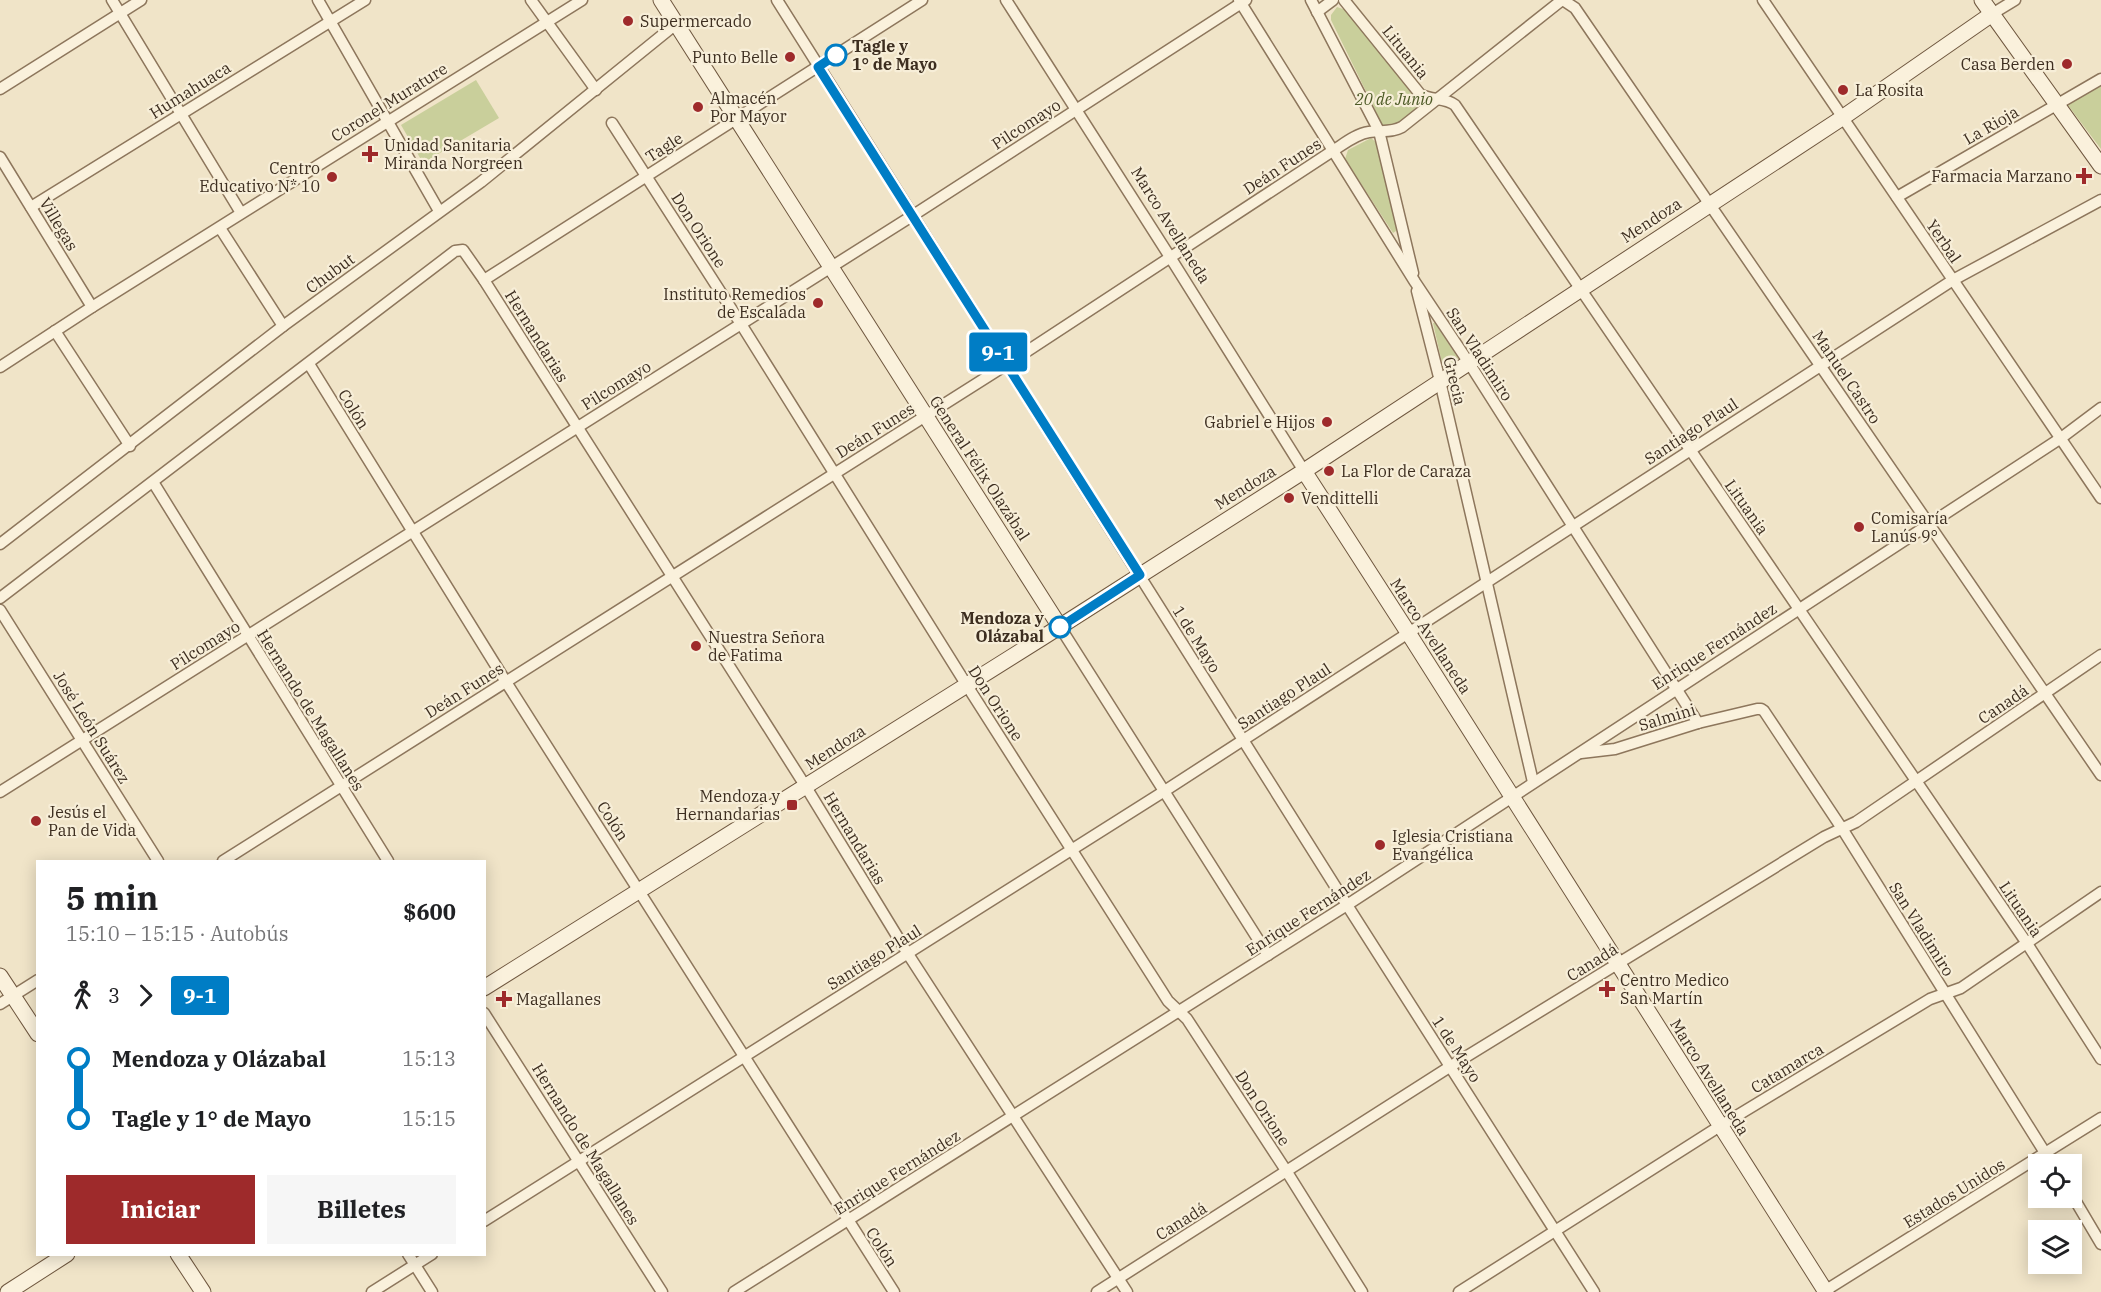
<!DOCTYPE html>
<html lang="es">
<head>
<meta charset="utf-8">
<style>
	body { margin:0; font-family:"IBM Plex Serif",serif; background:#f6f6f6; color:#202124; height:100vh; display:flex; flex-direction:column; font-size:22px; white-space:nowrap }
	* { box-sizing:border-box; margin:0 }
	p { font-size:20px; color:#757577 }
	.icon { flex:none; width:33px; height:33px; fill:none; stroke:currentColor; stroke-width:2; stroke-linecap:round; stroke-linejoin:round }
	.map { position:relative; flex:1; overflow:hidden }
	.sheet { position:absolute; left:36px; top:860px; width:450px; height:396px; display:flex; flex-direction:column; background:#fff; border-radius:0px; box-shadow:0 3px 15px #0003 }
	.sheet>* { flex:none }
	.badge { padding:0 12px; border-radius:4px; font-size:21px; line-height:39px }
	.controls { position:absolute; left:2028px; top:1154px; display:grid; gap:12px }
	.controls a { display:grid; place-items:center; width:54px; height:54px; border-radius:0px; background:#fff; box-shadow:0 3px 15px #0003; font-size:30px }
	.map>.badge { position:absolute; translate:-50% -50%; box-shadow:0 0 0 3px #fff }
	.legs { display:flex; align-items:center; gap:9px; height:66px; padding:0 30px; font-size:20px }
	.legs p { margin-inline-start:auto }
	.summary { display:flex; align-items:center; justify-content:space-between; height:102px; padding:0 30px }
	h1 { font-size:33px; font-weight:700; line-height:45px }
	.button { display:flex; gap:12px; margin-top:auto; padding:12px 30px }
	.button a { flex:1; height:69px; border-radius:0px; background:#9e2a2b; color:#fff; font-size:24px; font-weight:700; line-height:69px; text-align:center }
	.button a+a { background:#f6f6f6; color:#202124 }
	ul { padding:0 30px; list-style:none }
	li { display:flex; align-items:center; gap:21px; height:60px; font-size:22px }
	li i { display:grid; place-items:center; width:9px; height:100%; margin:0 8px; background:currentColor }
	li i::after { content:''; width:15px; height:15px; margin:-8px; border:4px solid; border-radius:50%; background:#fff }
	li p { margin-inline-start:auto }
	li:first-child i { background:linear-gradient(#0000 50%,currentColor 0) }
	li:last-child i { background:linear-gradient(currentColor 50%,#0000 0) }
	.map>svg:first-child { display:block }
	.green { fill:#c9cf9b }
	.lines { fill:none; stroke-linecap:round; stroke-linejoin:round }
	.street-casing { stroke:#8d765c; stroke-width:13 }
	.secondary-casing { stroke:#6f573f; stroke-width:17 }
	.street { stroke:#faf1dc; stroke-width:10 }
	.secondary { stroke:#faf1dc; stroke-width:15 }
	.line-1-casing { stroke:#fff; stroke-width:14 }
	.line-1 { stroke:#007dc5; stroke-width:9 }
	.poi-dot { fill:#9e2a2b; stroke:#f7eed8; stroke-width:2 }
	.stop-1-dot { fill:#fff; stroke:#007dc5; stroke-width:3 }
	.labels { text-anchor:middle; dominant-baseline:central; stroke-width:4.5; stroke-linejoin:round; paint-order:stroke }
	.poi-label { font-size:16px; fill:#3d2e20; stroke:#f7eed8; text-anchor:start }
	.stop-label { font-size:16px; font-weight:bold; fill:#3d2e20; stroke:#f7eed8; text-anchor:start }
	.street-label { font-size:16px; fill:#3d2e20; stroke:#f7eed8 }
	.park-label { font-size:16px; font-style:italic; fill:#4d5a26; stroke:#f7eed8 }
</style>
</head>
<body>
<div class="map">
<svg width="2101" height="1292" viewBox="0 0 2101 1292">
	<rect width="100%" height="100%" fill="#f0e4c8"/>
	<g class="green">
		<path d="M 1337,7 L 1346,10 L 1422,100 L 1422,104 C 1411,113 1397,131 1383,126 L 1331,20 L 1331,15 Z"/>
		<path d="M 476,80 L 499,118 L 423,163 L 401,125 Z"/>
		<path d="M 2101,85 L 2101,149 L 2067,104 Z"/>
		<path d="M 1371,138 L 1378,144 L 1397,227 L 1396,231 L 1393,233 L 1345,159 L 1348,150 Z"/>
		<path d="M 1433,323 L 1435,323 L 1458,358 L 1455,363 L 1448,367 L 1442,363 Z"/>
	</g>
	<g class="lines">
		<g class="street-casing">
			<g id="street">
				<path d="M 112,0 L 241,213"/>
				<path d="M 318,0 L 439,211"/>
				<path d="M 531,0 L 596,90"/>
				<path d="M 777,0 L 1347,905 L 1594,1292"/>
				<path d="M 1006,0 L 1170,257 L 1304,471"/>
				<path d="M 1239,0 L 1415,282 L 1469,363 L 1698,723"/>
				<path d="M 1311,0 L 1379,131 L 1413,273"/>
				<path d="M 1344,0 L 1420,94 C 1431,101 1445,97 1455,105 L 2026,942 L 2101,1059"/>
				<path d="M 1563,0 L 1575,8 L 2101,775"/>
				<path d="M 1763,0 L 2101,498"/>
				<path d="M 1317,12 L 1333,0"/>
				<path d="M 1992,14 L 2015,0"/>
				<path d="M 0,89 L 141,0"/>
				<path d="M 612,123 L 741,324 L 966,684 L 1168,1001 L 1187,1019 L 1287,1172 L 1362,1292"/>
				<path d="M 0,157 L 92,307"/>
				<path d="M 1897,197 L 2101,79"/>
				<path d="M 31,207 L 365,0"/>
				<path d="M 220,228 L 283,326"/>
				<path d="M 484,280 L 922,0"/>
				<path d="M 1417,291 L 1440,381 L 1533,782"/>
				<path d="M 55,331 L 130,446"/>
				<path d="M 309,364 L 506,682 L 894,1292"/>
				<path d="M 0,367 L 92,307 L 582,0"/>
				<path d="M 153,482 L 388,861"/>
				<path d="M 0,544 L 283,326 L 481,182 L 676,24"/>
				<path d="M 0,598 L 455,251 L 463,250 L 484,280 L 806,787 L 908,954 L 1127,1292"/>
				<path d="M 0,610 L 158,861"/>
				<path d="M 1060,627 L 1268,955"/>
				<path d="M 1581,753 L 1615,749 L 1698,723 L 1757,709 L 1761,709 L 1764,711 L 1843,830 L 2052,1164"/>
				<path d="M 0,792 L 912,216 L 1246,0"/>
				<path d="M 223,861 L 1006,365 L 1334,150 C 1345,143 1356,134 1369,132 C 1381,130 1391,133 1402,127 L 1562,0"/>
				<path d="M 0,1004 L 38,980"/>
				<path d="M 484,1013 L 662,1292"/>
				<path d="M 2072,1195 L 2101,1244"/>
				<path d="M 484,1221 L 1163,792 L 1953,280 L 2101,200"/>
				<path d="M 408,1254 L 432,1292"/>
				<path d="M 372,1292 L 432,1254"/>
				<path d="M 734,1292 L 1347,905 L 2061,438 L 2101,408"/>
				<path d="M 1097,1292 L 1451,1066 L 1824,837 L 1856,822 L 2101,655"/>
				<path d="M 1459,1292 L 1720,1126 L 1930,999 L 1961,988 L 2101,892"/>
				<path d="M 1823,1292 L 2101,1118"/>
			</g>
		</g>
		<g class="secondary-casing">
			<g id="secondary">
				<path d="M 661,0 L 1060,627"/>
				<path d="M 1982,0 L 2101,166"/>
				<path d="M 1304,471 L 1409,634 L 1826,1292"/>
				<path d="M 0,976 L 38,1034"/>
				<path d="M 484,988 L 1045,636 L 1304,471 L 1842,118 L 1992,14"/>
				<path d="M 178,1254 L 203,1292"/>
				<path d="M 8,1292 L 67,1254"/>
			</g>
		</g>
		<use href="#street" class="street"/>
		<use href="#secondary" class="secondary"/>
	</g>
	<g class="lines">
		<g class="line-1-casing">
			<path id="line-1" d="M 836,55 L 818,67 L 1140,575 L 1060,627"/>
		</g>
		<use href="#line-1" class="line-1"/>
	</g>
	<g class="poi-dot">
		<circle cx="628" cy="21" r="6"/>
		<circle cx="790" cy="57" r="6"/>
		<circle cx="2067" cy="64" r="6"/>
		<circle cx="1843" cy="90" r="6"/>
		<circle cx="698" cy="107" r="6"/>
		<path d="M367 145h6v6h6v6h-6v6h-6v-6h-6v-6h6z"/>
		<path d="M2081 167h6v6h6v6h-6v6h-6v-6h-6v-6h6z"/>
		<circle cx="332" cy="177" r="6"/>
		<circle cx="818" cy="303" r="6"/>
		<circle cx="1327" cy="422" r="6"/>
		<circle cx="1329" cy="471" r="6"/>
		<circle cx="1289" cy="498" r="6"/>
		<circle cx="1859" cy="527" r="6"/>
		<circle cx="696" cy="646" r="6"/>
		<rect x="786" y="799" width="12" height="12" rx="3"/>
		<circle cx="36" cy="821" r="6"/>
		<circle cx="1380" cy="845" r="6"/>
		<path d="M1604 980h6v6h6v6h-6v6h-6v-6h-6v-6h6z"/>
		<path d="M501 990h6v6h6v6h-6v6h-6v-6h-6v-6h6z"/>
	</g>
	<g class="stop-1-dot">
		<circle cx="836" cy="55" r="10"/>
		<circle cx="1060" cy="627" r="10"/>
	</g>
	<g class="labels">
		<g class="poi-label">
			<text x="640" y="21">Supermercado</text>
			<text x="778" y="57" text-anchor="end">Punto Belle</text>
			<text x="2055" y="64" text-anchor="end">Casa Berden</text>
			<text x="1855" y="90">La Rosita</text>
			<text x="710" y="98">Almacén<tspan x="710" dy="18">Por Mayor</tspan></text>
			<text x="384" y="145">Unidad Sanitaria<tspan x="384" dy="18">Miranda Norgreen</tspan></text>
			<text x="320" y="168" text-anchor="end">Centro<tspan x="320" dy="18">Educativo N* 10</tspan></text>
			<text x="2072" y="176" text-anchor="end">Farmacia Marzano</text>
			<text x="806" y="294" text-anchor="end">Instituto Remedios<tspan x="806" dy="18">de Escalada</tspan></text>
			<text x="1315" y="422" text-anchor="end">Gabriel e Hijos</text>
			<text x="1341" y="471">La Flor de Caraza</text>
			<text x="1301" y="498">Vendittelli</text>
			<text x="1871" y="518">Comisaría<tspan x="1871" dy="18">Lanús 9°</tspan></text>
			<text x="708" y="637">Nuestra Señora<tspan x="708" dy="18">de Fatima</tspan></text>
			<text x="780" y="796" text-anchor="end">Mendoza y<tspan x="780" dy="18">Hernandarias</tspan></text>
			<text x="48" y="812">Jesús el<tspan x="48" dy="18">Pan de Vida</tspan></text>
			<text x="1392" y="836">Iglesia Cristiana<tspan x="1392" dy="18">Evangélica</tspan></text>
			<text x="1620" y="980">Centro Medico<tspan x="1620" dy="18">San Martín</tspan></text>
			<text x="516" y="999">Magallanes</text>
		</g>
		<g class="stop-label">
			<text x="852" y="46">Tagle y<tspan x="852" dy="18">1° de Mayo</tspan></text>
			<text x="1044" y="618" text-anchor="end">Mendoza y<tspan x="1044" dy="18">Olázabal</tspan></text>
		</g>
		<g class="street-label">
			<text transform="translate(1406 52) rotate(51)">Lituania</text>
			<text transform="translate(190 90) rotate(-32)">Humahuaca</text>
			<text transform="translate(389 102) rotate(-32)">Coronel Murature</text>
			<text transform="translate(1026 124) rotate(-33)">Pilcomayo</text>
			<text transform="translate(1991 125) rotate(-30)">La Rioja</text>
			<text transform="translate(664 147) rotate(-33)">Tagle</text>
			<text transform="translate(1282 166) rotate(-33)">Deán Funes</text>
			<text transform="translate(1651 220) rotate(-33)">Mendoza</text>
			<text transform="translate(59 224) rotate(59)">Villegas</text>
			<text transform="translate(1171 225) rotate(58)">Marco Avellaneda</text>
			<text transform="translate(699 230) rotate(57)">Don Orione</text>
			<text transform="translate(1944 241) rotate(56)">Yerbal</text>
			<text transform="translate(330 273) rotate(-36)">Chubut</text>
			<text transform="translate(537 336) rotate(58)">Hernandarias</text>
			<text transform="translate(1480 354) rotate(57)">San Vladimiro</text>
			<text transform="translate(1847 377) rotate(56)">Manuel Castro</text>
			<text transform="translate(1455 381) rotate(76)">Grecia</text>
			<text transform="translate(616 385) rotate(-32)">Pilcomayo</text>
			<text transform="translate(354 409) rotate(58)">Colón</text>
			<text transform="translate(875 430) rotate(-32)">Deán Funes</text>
			<text transform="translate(1691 431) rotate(-33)">Santiago Plaul</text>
			<text transform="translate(980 468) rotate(57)">General Félix Olazábal</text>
			<text transform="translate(1245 487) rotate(-32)">Mendoza</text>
			<text transform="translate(1747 507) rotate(55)">Lituania</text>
			<text transform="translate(1431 636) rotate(57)">Marco Avellaneda</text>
			<text transform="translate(1197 639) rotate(58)">1 de Mayo</text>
			<text transform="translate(205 645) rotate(-32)">Pilcomayo</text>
			<text transform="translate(1714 646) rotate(-33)">Enrique Fernández</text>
			<text transform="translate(464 690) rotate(-32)">Deán Funes</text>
			<text transform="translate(1284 696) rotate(-33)">Santiago Plaul</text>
			<text transform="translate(996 703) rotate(57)">Don Orione</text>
			<text transform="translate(2003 704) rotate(-34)">Canadá</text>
			<text transform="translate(311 710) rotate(58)">Hernando de Magallanes</text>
			<text transform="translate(1667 717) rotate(-17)">Salmini</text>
			<text transform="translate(92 727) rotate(58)">José León Suárez</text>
			<text transform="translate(835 747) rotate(-33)">Mendoza</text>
			<text transform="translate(613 821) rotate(57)">Colón</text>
			<text transform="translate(855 838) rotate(59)">Hernandarias</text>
			<text transform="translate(2021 909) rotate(56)">Lituania</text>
			<text transform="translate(1308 912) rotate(-33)">Enrique Fernández</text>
			<text transform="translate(1922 929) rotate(58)">San Vladimiro</text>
			<text transform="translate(874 957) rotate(-32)">Santiago Plaul</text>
			<text transform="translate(1592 962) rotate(-32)">Canadá</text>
			<text transform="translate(1457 1049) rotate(57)">1 de Mayo</text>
			<text transform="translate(1787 1068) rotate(-31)">Catamarca</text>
			<text transform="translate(1710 1077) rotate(58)">Marco Avellaneda</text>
			<text transform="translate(1263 1108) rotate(57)">Don Orione</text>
			<text transform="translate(586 1144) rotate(58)">Hernando de Magallanes</text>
			<text transform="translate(897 1172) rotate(-32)">Enrique Fernández</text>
			<text transform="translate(1954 1193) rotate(-32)">Estados Unidos</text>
			<text transform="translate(1181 1221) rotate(-32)">Canadá</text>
			<text transform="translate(882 1247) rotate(57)">Colón</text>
		</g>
		<g class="park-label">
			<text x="1394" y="99">20 de Junio</text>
		</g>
	</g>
</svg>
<div class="controls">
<a><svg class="icon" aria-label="locate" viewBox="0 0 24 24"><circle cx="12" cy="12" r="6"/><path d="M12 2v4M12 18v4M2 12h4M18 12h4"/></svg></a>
<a><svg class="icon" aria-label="layers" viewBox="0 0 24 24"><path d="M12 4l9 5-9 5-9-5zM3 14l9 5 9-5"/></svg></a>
</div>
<b class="badge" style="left:998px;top:352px;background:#007dc5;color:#fff">9-1</b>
<section class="sheet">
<div class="summary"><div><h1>5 min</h1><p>15:10 – 15:15 · Autobús</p></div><b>$600</b></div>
<div class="legs"><svg class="icon" aria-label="walk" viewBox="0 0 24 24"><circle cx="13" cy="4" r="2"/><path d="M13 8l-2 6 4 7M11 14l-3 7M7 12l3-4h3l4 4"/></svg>3<svg class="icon" aria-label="forward" viewBox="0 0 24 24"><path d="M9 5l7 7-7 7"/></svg><b class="badge" style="background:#007dc5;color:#fff">9-1</b></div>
<ul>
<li><i style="color:#007dc5"></i><b>Mendoza y Olázabal</b><p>15:13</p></li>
<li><i style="color:#007dc5"></i><b>Tagle y 1° de Mayo</b><p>15:15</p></li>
</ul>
<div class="button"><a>Iniciar</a><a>Billetes</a></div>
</section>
</div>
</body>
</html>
